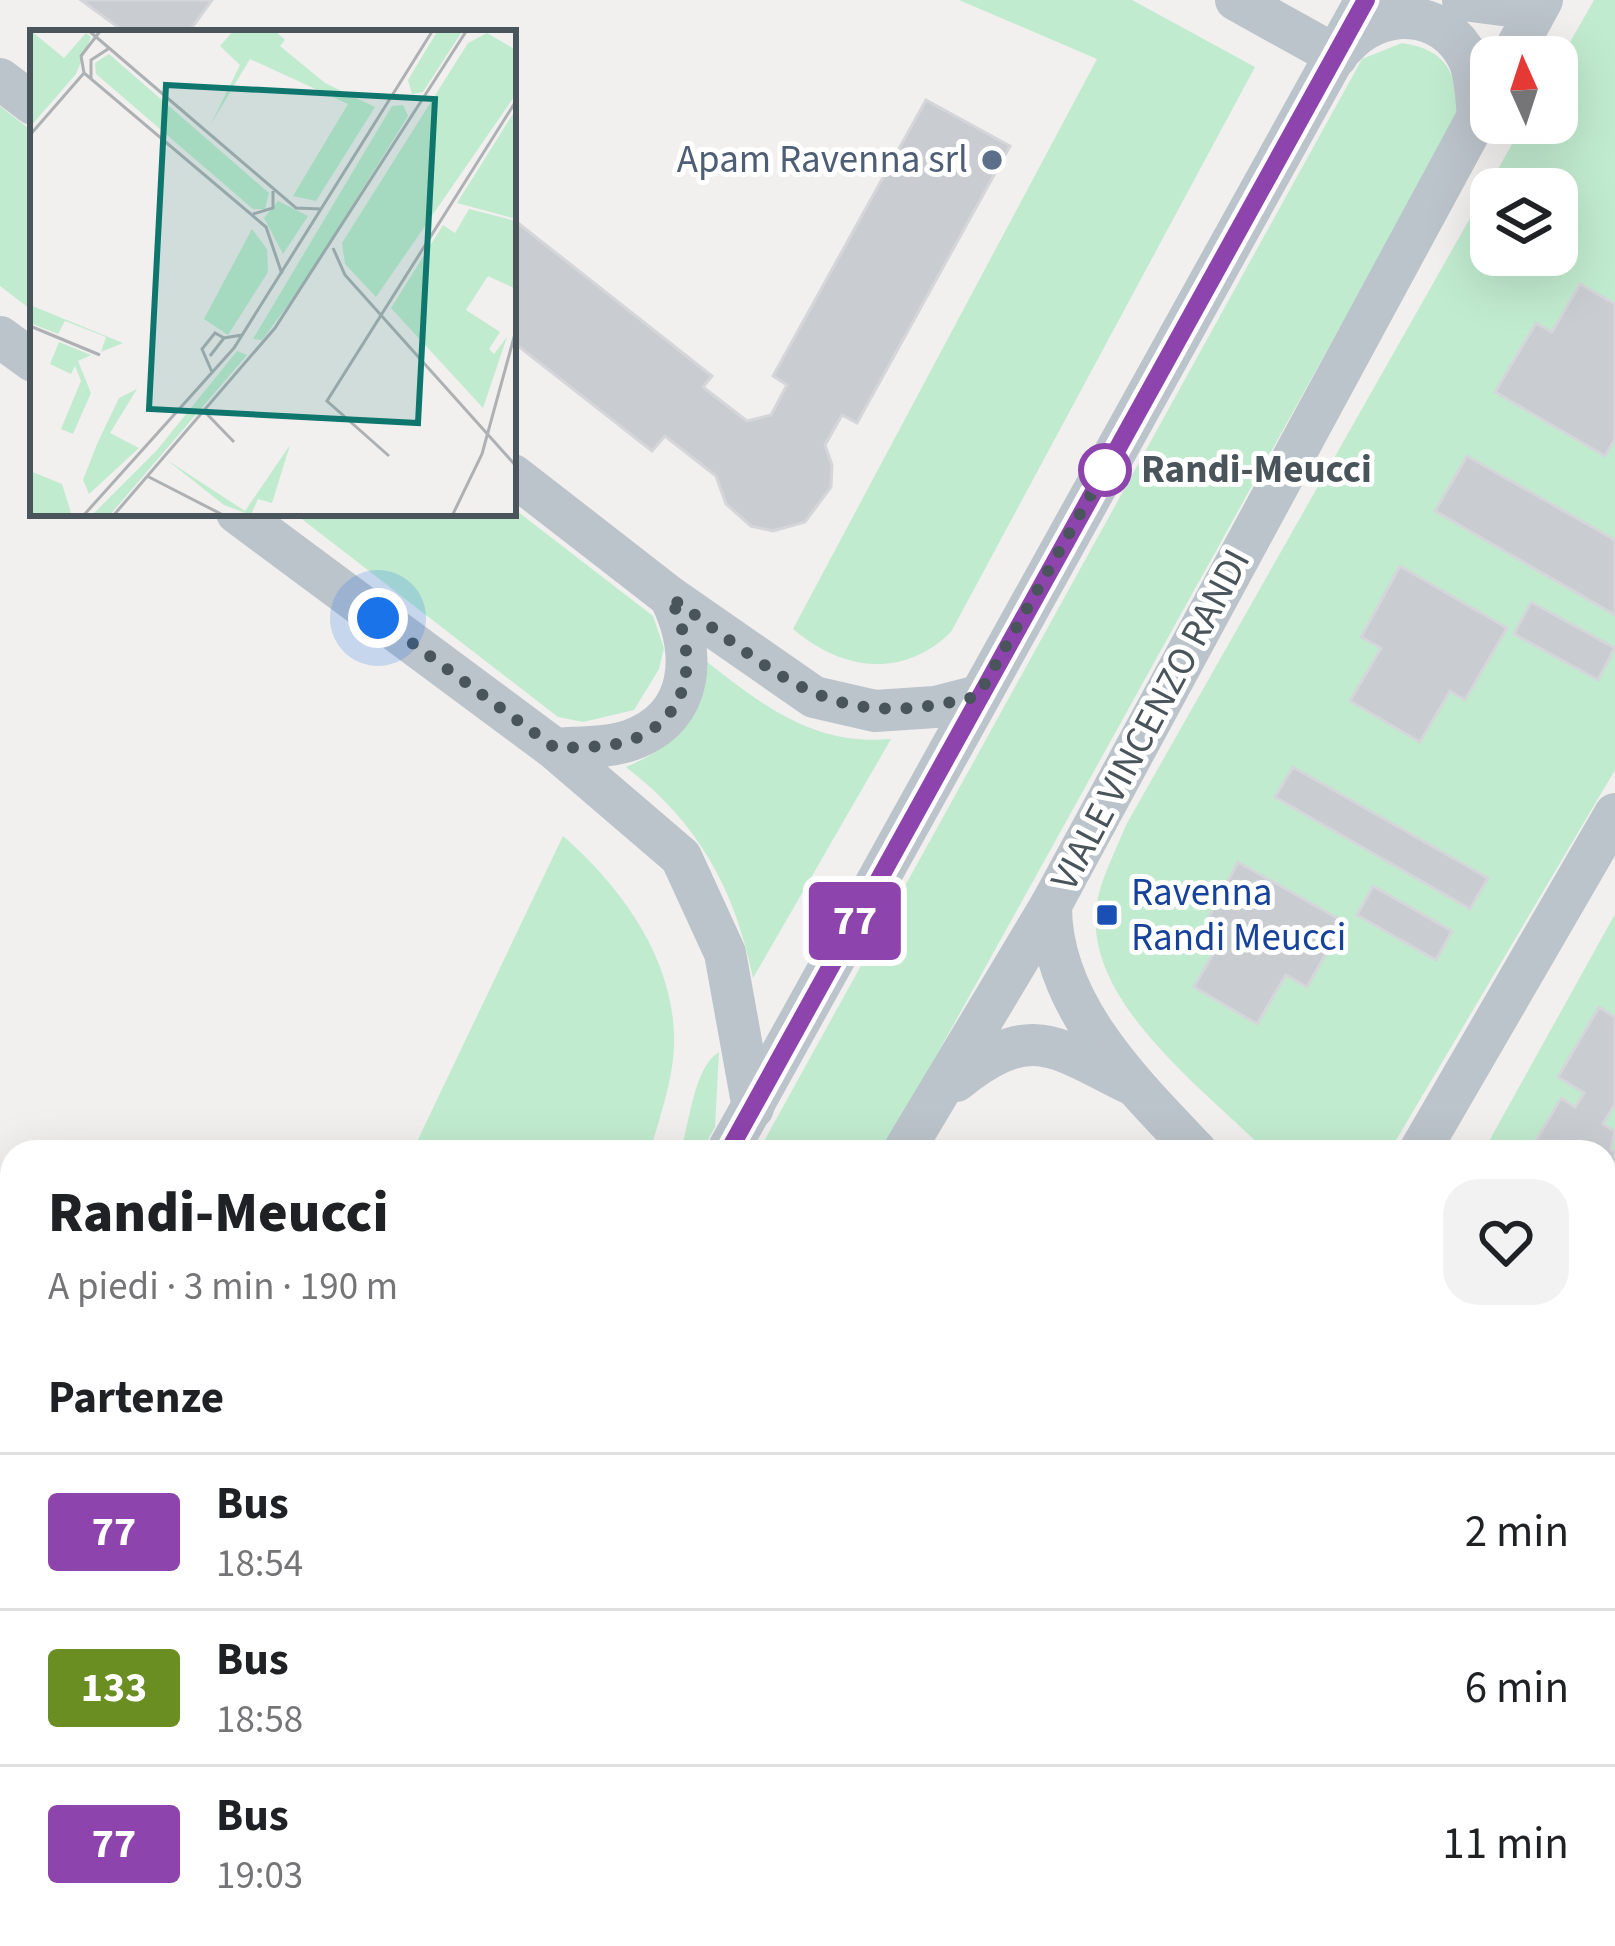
<!DOCTYPE html>
<html lang="it">
<head>
<meta charset="utf-8">
<style>
	body { margin:0; font-family:"Source Sans 3",sans-serif; background:#f2f2f2; color:#202124; height:100vh; display:flex; flex-direction:column; font-size:45px; white-space:nowrap }
	* { box-sizing:border-box; margin:0 }
	p { font-size:39px; color:#757577 }
	.icon { flex:none; width:66px; height:66px; fill:none; stroke:currentColor; stroke-width:2; stroke-linecap:round; stroke-linejoin:round }
	.map { position:relative; flex:1; overflow:hidden }
	.drawer { position:absolute; left:0px; top:1140px; width:1617px; height:807px; display:flex; flex-direction:column; background:#fff; border-radius:36px 36px 0 0; box-shadow:0 12px 48px #0002 }
	.drawer>* { flex:none }
	.badge { padding:0 24px; border-radius:9px; font-size:42px; line-height:78px }
	.needle { width:78px; rotate:357deg }
	.buttons { position:absolute; left:1470px; top:36px; display:grid; gap:24px }
	.buttons a { display:grid; place-items:center; width:108px; height:108px; border-radius:24px; background:#fff; box-shadow:0 12px 48px #0002; font-size:60px }
	.you { position:absolute; width:60px; height:60px; margin:-30px; border:9px solid #fff; border-radius:50%; background:#1a73e8; box-shadow:0 0 0 18px #1a73e833 }
	.map>.badge { position:absolute; translate:-50% -50%; box-shadow:0 0 0 6px #fff }
	h2 { padding:0 48px; font-size:45px; line-height:108px }
	.round { display:grid; place-items:center; flex:none; width:126px; height:126px; border-radius:36px; background:#f2f2f2 }
	.head { display:flex; align-items:center; justify-content:space-between; height:204px; padding:0 48px }
	h1 { font-size:57px; font-weight:800; line-height:90px }
	ul { padding:0; list-style:none }
	li { display:flex; align-items:center; gap:36px; height:156px; padding:0 48px; border-top:3px solid #e0e0e0 }
	li div { flex:1 }
	li b { display:block; font-size:45px }
	li em { font-style:normal }
	li .badge { min-width:132px; font-weight:700; text-align:center }
	.map>svg:first-child { display:block }
	.green { fill:#c1ebcf; fill-rule:evenodd }
	.building { fill:#c9cdd1; stroke:#d4d6da; stroke-width:3 }
	.lines { fill:none; stroke-linecap:round; stroke-linejoin:round }
	.minor { stroke:#bcc4cb; stroke-width:42 }
	.line-casing { stroke:#fff; stroke-width:27 }
	.line { stroke:#8e44ad; stroke-width:18 }
	.walk { stroke:#49545b; stroke-width:12; stroke-dasharray:0 21.6 }
	.service-dot { fill:#5c6f8a; stroke:#fff; stroke-width:4.5 }
	.stop-dot { fill:#fff; stroke:#8e44ad; stroke-width:6 }
	.transit-dot { fill:#1a4fb4; stroke:#fff; stroke-width:4.5 }
	.labels { text-anchor:middle; dominant-baseline:central; stroke-width:10; stroke-linejoin:round; paint-order:stroke }
	.service-label { font-size:39px; fill:#4e5e75; stroke:#fff; text-anchor:end }
	.stop-label { font-size:39px; font-weight:bold; fill:#49545b; stroke:#fff; text-anchor:start }
	.street-label { font-size:39px; fill:#49545b; stroke:#fff }
	.transit-label { font-size:39px; fill:#164399; stroke:#fff; text-anchor:start }
	.inset-road { fill:none; stroke:#aeb1b4; stroke-width:3 }
	.view { fill:#0f766e; fill-opacity:0.15; stroke:#0f766e; stroke-width:6 }
	.inset-edge { fill:none; stroke:#49545b; stroke-width:6 }
</style>
</head>
<body>
<div class="map">
<svg width="1615" height="1946" viewBox="0 0 1615 1946">
	<rect width="100%" height="100%" fill="#f2efef"/>
	<g class="green">
		<path d="M 959,0 L 1132,0 L 1255,67 L 951,632 C 902,680 841,670 793,629 L 1097,59 Z"/>
		<path d="M 1594,0 L 1615,0 L 1615,770 L 1389,1152 L 1267,1152 C 1207,1092 1088,1005 1096,912 C 1098,883 1115,853 1126,825 L 1524,123 L 1557,123 L 1557,65 ZM 1491,189 L 1557,189 L 1557,255 L 1491,255 Z"/>
		<path d="M 1402,43 C 1447,50 1456,72 1458,114 L 883,1152 L 758,1152 L 1362,59 Z"/>
		<path d="M 0,106 L 33,132 L 33,311 L 0,286 Z"/>
		<path d="M 513,508 L 653,616 L 664,648 L 659,669 L 634,710 L 583,722 L 558,717 L 294,513 L 513,513 Z"/>
		<path d="M 707,662 C 765,707 814,746 891,739 L 753,978 C 735,890 699,823 626,767 C 676,746 703,718 707,662 Z"/>
		<path d="M 563,836 C 619,885 671,954 674,1033 C 676,1073 660,1115 650,1152 L 412,1152 Z"/>
		<path d="M 1615,914 L 1615,1460 L 1605,1451 L 1605,1152 L 1483,1152 Z"/>
		<path d="M 719,1052 L 715,1127 L 701,1152 L 680,1152 C 690,1124 693,1068 719,1052 Z"/>
	</g>
	<g class="building">
		<path d="M 81,0 L 212,0 L 188,33 L 126,33 Z"/>
		<path d="M 926,100 L 1010,146 L 857,423 L 842,415 L 825,445 L 832,465 L 831,487 L 805,522 L 773,531 L 751,526 L 726,504 L 716,476 L 665,436 L 652,451 L 513,342 L 513,230 L 518,223 L 712,376 L 703,387 L 747,421 L 771,415 L 787,385 L 773,376 Z"/>
		<path d="M 1580,284 L 1615,304 L 1615,439 L 1605,456 L 1495,392 L 1536,323 L 1552,332 Z"/>
		<path d="M 1467,456 L 1615,540 L 1615,615 L 1435,511 Z"/>
		<path d="M 1400,566 L 1507,628 L 1465,700 L 1450,691 L 1420,742 L 1350,701 L 1381,648 L 1361,637 Z"/>
		<path d="M 1531,602 L 1615,648 L 1598,680 L 1514,634 Z"/>
		<path d="M 1293,767 L 1488,878 L 1470,909 L 1275,797 Z"/>
		<path d="M 1238,862 L 1344,922 L 1307,987 L 1286,975 L 1257,1024 L 1194,987 L 1225,933 L 1206,922 Z"/>
		<path d="M 1373,886 L 1452,931 L 1436,960 L 1357,915 Z"/>
		<path d="M 1599,1007 L 1615,1017 L 1615,1104 L 1603,1124 L 1615,1131 L 1611,1149 L 1615,1152 L 1615,1266 L 1605,1260 L 1605,1152 L 1529,1152 L 1561,1098 L 1575,1107 L 1584,1093 L 1558,1077 Z"/>
		<path d="M 1615,1742 L 1615,1825 L 1605,1836 L 1605,1752 Z"/>
		<path d="M 712,1935 L 788,1935 L 782,1946 L 724,1946 Z"/>
		<path d="M 834,1935 L 919,1935 L 912,1946 L 827,1946 Z"/>
		<path d="M 1290,1935 L 1387,1935 L 1398,1946 L 1301,1946 Z"/>
	</g>
	<g class="lines">
		<g class="minor">
			<path d="M 1236,0 L 1337,56"/>
			<path d="M 1463,0 L 1502,5 L 1521,0"/>
			<path d="M 1344,47 C 1380,6 1444,7 1469,60 C 1476,77 1476,98 1478,116"/>
			<path d="M 1511,57 L 1542,0"/>
			<path d="M 0,79 L 33,104"/>
			<path d="M 0,337 L 33,361"/>
			<path d="M 513,475 L 670,597 L 814,697 L 875,711 L 935,707 L 978,696"/>
			<path d="M 237,513 L 555,749 L 681,857 L 725,953 L 753,1108"/>
			<path d="M 555,749 C 579,747 608,748 631,740 C 697,716 696,650 670,597"/>
			<path d="M 1051,905 C 1050,1004 1132,1084 1197,1152"/>
			<path d="M 956,1081 C 1031,1021 1054,1046 1131,1084"/>
			<path d="M 727,1152 L 1366,0"/>
			<path d="M 903,1152 L 1051,905 L 1491,92"/>
			<path d="M 1419,1152 L 1615,814"/>
			<path d="M 1605,1568 L 1615,1579"/>
			<path d="M 1177,1935 L 1191,1946"/>
			<path d="M 206,1946 L 214,1935"/>
			<path d="M 328,1946 L 337,1935"/>
		</g>
	</g>
	<g class="lines">
		<g class="line-casing">
			<path id="line" d="M 728,1152 L 1366,0"/>
		</g>
		<use href="#line" class="line"/>
		<path class="walk" d="M 378,618 L 555,748 C 579,747 608,748 631,740 C 697,715 696,650 670,597 C 786,678 828,735 978,696 L 1112,457 L 1105,470"/>
	</g>
	<circle class="service-dot" cx="992" cy="160" r="12"/>
	<circle class="stop-dot" cx="1105" cy="470" r="24"/>
	<rect class="transit-dot" x="1095" y="903" width="24" height="24" rx="6"/>
	<g class="labels">
		<g class="service-label">
			<text x="968" y="160">Apam Ravenna srl</text>
		</g>
		<g class="stop-label">
			<text x="1141" y="470">Randi-Meucci</text>
		</g>
		<g class="street-label">
			<text transform="translate(1151 720) rotate(-62)">VIALE VINCENZO RANDI</text>
		</g>
		<g class="transit-label">
			<text x="1131" y="893">Ravenna<tspan x="1131" dy="45">Randi Meucci</tspan></text>
		</g>
	</g>
	<g transform="translate(30 30)">
		<rect width="486" height="486" fill="#f2efef"/>
		<path d="M 0,0 L 34,28 L 56,3 L 61,7 L 46,44 L 0,97 ZM 204,0 L 244,0 L 255,10 L 250,16 L 295,53 L 345,77 L 286,171 L 263,166 L 318,74 L 220,29 L 181,94 L 210,35 L 190,16 ZM 408,0 L 433,0 L 393,62 L 382,64 L 378,50 ZM 457,3 L 486,20 L 486,64 L 346,267 L 315,234 L 312,213 L 438,13 ZM 79,24 L 239,163 L 235,179 L 223,179 L 66,44 L 65,33 ZM 373,75 L 378,86 L 272,256 L 232,310 L 223,309 L 362,76 ZM 486,79 L 486,189 L 427,173 ZM 248,171 L 278,186 L 253,224 L 234,188 ZM 439,179 L 486,191 L 486,259 L 458,246 L 436,280 L 470,302 L 459,319 L 464,324 L 477,307 L 453,378 L 361,278 L 413,195 L 425,203 ZM 222,199 L 237,219 L 238,242 L 198,305 L 174,289 ZM 0,275 L 93,313 L 71,322 L 76,307 L 35,291 L 28,304 L 0,293 ZM 29,312 L 61,325 L 48,331 L 61,363 L 43,404 L 31,399 L 51,351 L 45,336 L 41,344 L 20,334 ZM 207,321 L 217,325 L 79,486 L 61,486 L 127,420 ZM 107,359 L 80,403 L 109,418 L 59,464 L 53,450 L 67,414 L 89,368 ZM 260,415 L 242,473 L 228,469 L 221,485 L 194,475 L 137,430 L 215,481 ZM 0,441 L 32,454 L 42,486 L 0,486 Z" fill="#c1ebcf"/>
		<path class="inset-road" d="M 58,0 L 266,178 L 291,179M 71,0 L 51,26 L 54,43 L 236,197 L 252,244M 61,48 L 61,30 L 78,19M 0,105 L 54,43M 223,184 L 243,178 L 243,161M 303,218 L 315,245 L 486,436M 0,296 L 70,325M 180,326 L 194,308 L 212,305M 182,342 L 172,319 L 185,303 L 194,308M 174,381 L 204,412M 359,426 L 297,371 L 486,71M 117,446 L 195,486M 53,486 L 204,318 L 403,0M 83,486 L 245,298 L 437,0M 422,486 L 452,424 L 486,300"/>
		<path class="view" d="M 136,55 L 405,69 L 388,393 L 119,379 Z"/>
		<rect width="486" height="486" class="inset-edge"/>
	</g>
</svg>
<div class="buttons">
<a><svg class="needle" viewBox="-14 -14 28 28"><path d="M0-13l5 13h-10z" fill="#e53935"/><path d="M0 13l5-13h-10z" fill="#757577"/></svg></a>
<a><svg class="icon" aria-label="layers" viewBox="0 0 24 24"><path d="M12 4l9 5-9 5-9-5zM3 14l9 5 9-5"/></svg></a>
</div>
<div class="you" style="left:378px;top:618px"></div>
<b class="badge" style="left:855px;top:921px;background:#8e44ad;color:#fff">77</b>
<section class="drawer">
<div class="head"><div><h1>Randi-Meucci</h1><p>A piedi · 3 min · 190 m</p></div><a class="round"><svg class="icon" aria-label="heart" viewBox="0 0 24 24"><path d="M12 20l-8-8c-3-5 5-10 8-4 3-6 11-1 8 4z"/></svg></a></div>
<h2>Partenze</h2>
<ul>
<li><span class="badge" style="background:#8e44ad;color:#fff">77</span><div><b>Bus</b><p>18:54</p></div><em>2 min</em></li>
<li><span class="badge" style="background:#6b8e23;color:#fff">133</span><div><b>Bus</b><p>18:58</p></div><em>6 min</em></li>
<li><span class="badge" style="background:#8e44ad;color:#fff">77</span><div><b>Bus</b><p>19:03</p></div><em>11 min</em></li>
</ul>
</section>
</div>
</body>
</html>
